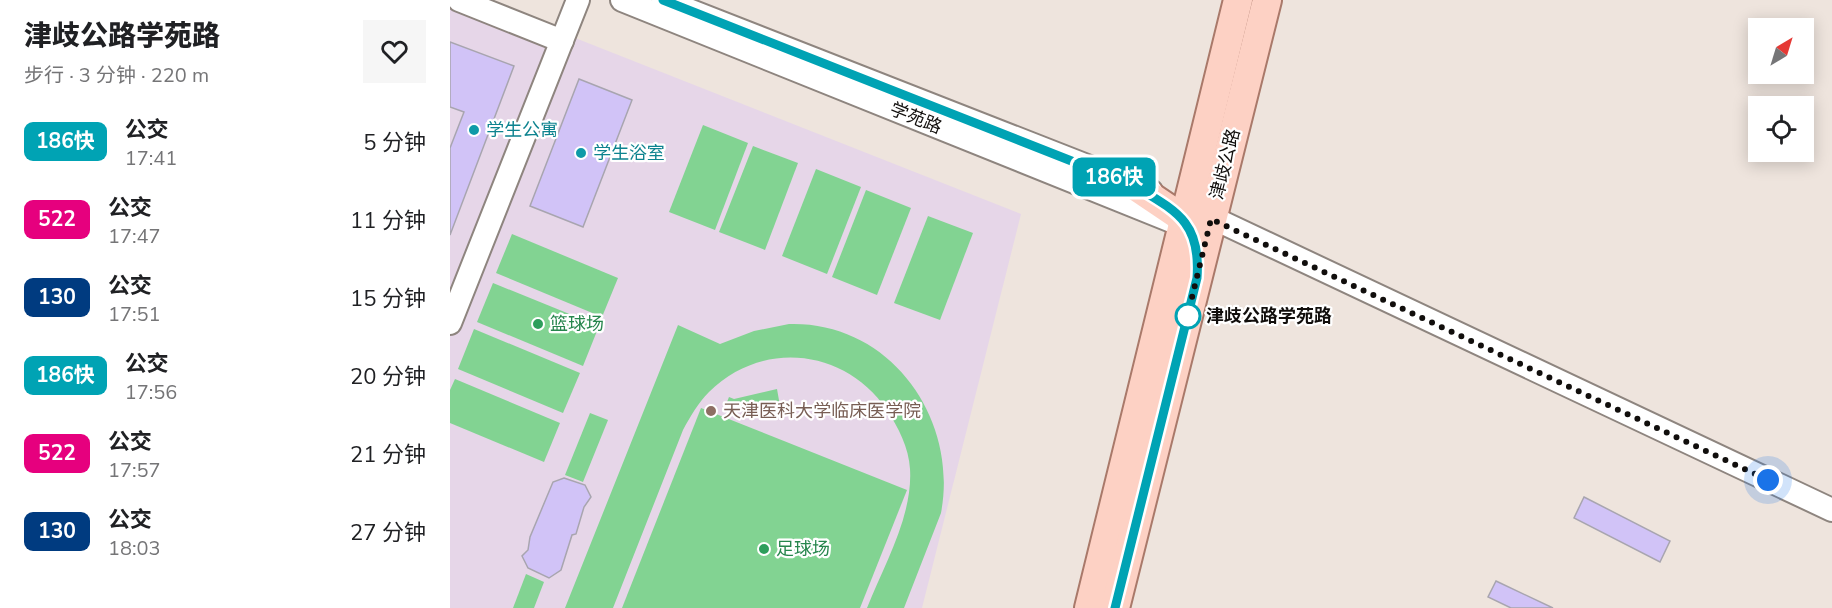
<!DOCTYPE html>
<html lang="zh">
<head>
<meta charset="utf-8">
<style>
	body { margin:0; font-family:"Nunito Sans","Noto Sans SC",sans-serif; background:#f6f6f6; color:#202124; height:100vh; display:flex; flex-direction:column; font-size:22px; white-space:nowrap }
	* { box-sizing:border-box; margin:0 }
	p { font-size:20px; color:#757577 }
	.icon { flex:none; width:33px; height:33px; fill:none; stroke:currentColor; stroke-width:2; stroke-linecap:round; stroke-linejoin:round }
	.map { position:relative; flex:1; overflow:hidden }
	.drawer { display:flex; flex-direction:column; background:#fff; width:450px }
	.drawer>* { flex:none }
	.badge { padding:0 12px; border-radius:9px; font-size:21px; line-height:39px }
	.needle { width:39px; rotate:38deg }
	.buttons { position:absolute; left:1298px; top:18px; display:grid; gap:12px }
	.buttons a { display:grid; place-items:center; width:66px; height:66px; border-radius:0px; background:#fff; box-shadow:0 3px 15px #0003; font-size:30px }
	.you { position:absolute; width:30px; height:30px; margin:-15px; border:4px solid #fff; border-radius:50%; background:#1a73e8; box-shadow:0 0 0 9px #1a73e833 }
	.map>.badge { position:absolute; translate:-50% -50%; box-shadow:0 0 0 3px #fff }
	.round { display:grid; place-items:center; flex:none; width:63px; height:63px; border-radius:0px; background:#f6f6f6 }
	.overview { display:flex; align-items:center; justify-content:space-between; height:102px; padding:0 24px }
	h1 { font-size:28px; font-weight:800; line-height:45px }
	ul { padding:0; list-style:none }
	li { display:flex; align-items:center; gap:18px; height:78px; padding:0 24px }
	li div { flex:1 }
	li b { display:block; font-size:22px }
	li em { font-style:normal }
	li .badge { min-width:66px; font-weight:700; text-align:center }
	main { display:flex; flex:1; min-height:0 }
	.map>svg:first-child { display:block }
	.education { fill:#e6d6e8 }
	.green { fill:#82d392 }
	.building { fill:#d1c3f7; stroke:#a8a5af; stroke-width:1.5 }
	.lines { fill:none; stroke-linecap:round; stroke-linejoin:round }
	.minor-casing { stroke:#8e857f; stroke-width:26 }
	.major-casing { stroke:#a9796a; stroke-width:32 }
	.minor { stroke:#fff; stroke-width:22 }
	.major { stroke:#fdd1c4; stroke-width:28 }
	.line-casing { stroke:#fff; stroke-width:14 }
	.line { stroke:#00a3b4; stroke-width:9 }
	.walk { stroke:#110e0c; stroke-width:6; stroke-dasharray:0 10.8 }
	.culture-dot { fill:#0f9aa8; stroke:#fff; stroke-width:2 }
	.stop-dot { fill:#fff; stroke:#00a3b4; stroke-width:3 }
	.leisure-dot { fill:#2e9e5b; stroke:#fff; stroke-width:2 }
	.education-dot { fill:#8d6e63; stroke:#fff; stroke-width:2 }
	.labels { text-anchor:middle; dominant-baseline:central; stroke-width:4.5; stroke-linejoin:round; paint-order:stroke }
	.street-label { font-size:18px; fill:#110e0c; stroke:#fff }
	.culture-label { font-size:18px; fill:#0d838f; stroke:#fff; text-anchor:start }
	.stop-label { font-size:18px; font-weight:bold; fill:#110e0c; stroke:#fff; text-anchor:start }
	.leisure-label { font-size:18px; fill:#27864d; stroke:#fff; text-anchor:start }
	.education-label { font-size:18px; fill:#785e54; stroke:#fff; text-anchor:start }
</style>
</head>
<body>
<main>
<section class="drawer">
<div class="overview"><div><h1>津歧公路学苑路</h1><p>步行 · 3 分钟 · 220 m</p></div><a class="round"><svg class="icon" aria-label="heart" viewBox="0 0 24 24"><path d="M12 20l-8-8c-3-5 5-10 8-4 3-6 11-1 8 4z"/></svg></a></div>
<ul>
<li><span class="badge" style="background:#00a3b4;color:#fff">186快</span><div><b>公交</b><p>17:41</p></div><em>5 分钟</em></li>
<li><span class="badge" style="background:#e6007e;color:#fff">522</span><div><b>公交</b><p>17:47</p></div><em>11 分钟</em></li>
<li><span class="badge" style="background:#003b80;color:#fff">130</span><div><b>公交</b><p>17:51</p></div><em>15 分钟</em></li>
<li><span class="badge" style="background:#00a3b4;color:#fff">186快</span><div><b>公交</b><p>17:56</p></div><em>20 分钟</em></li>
<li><span class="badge" style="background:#e6007e;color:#fff">522</span><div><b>公交</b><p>17:57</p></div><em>21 分钟</em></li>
<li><span class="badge" style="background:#003b80;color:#fff">130</span><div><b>公交</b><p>18:03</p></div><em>27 分钟</em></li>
</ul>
</section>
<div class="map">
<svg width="1382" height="608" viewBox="0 0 1382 608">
	<rect width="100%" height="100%" fill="#eee4dd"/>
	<path class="education" d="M 0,0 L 29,0 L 571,214 L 472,608 L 0,608 Z"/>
	<g class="green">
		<path d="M 253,125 L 298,143 L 265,230 L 219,212 Z"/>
		<path d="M 303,146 L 348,163 L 315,250 L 269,232 Z"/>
		<path d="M 366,169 L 411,187 L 377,274 L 332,256 Z"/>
		<path d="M 416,190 L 461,208 L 427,295 L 382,277 Z"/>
		<path d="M 478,216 L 523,233 L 490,320 L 444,303 Z"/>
		<path d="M 62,234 L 168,278 L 152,317 L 46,273 Z"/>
		<path d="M 43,283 L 149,326 L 133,366 L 27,322 Z"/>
		<path d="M 339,324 C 440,321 509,418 491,513 L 454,608 L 417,608 C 434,565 463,516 460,469 C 459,448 448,427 437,410 C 395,349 313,339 259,392 C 248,403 240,417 233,430 L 163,608 L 115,608 L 228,325 L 270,344 L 304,331 Z"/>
		<path d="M 24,329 L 130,373 L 113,413 L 8,369 Z"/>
		<path d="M 5,379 L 110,423 L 94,462 L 0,423 L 0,390 Z"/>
		<path d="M 327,389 L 330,406 L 326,420 L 277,402 L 279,397 L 284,399 Z"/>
		<path d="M 251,408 L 457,490 L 410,608 L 172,608 Z"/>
		<path d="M 140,413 L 158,420 L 133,482 L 115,475 Z"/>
		<path d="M 76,574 L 94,582 L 84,608 L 63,608 Z"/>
	</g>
	<g class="building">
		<path d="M 0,42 L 64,66 L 0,235 L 0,148 L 14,112 L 0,107 Z"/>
		<path d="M 129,79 L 182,100 L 133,227 L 80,206 Z"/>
		<path d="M 114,478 L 135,485 L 141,497 L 134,507 L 126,534 L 122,535 L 111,570 L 99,578 L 78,568 L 72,556 L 78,550 L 80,537 L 103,482 Z"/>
		<path d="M 1134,497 L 1220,541 L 1210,562 L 1124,518 Z"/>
		<path d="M 1046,581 L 1103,608 L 1061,608 L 1038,597 Z"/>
	</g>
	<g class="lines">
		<g class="minor-casing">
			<g id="minor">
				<path d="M 9,0 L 112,41"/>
				<path d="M 172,0 L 724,222"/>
				<path d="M 213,0 L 701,191"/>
				<path d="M 748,211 L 1382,510"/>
				<path d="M 0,323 L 128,0"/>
			</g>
		</g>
		<g class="major-casing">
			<g id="major">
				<path d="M 685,186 L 728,215 L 743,235"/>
				<path d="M 639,608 L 788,0"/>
				<path d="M 665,608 L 817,0"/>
			</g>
		</g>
		<use href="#minor" class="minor"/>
		<use href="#major" class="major"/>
	</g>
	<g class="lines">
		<g class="line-casing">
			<path id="line" d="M 213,0 L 685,186 C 728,212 751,223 747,278 L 665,608"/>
		</g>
		<use href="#line" class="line"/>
		<path class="walk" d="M 738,316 L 736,322 L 761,219 L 1318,480"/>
	</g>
	<g class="culture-dot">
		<circle cx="24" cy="130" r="6"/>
		<circle cx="131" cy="153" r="6"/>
	</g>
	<circle class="stop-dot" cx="738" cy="316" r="12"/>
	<g class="leisure-dot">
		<circle cx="88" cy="324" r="6"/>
		<circle cx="314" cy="549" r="6"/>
	</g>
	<circle class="education-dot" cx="261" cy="411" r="6"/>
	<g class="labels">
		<g class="street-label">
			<text transform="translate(466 118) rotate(22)">学苑路</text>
			<text transform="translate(775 164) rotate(-76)">津歧公路</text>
		</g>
		<g class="culture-label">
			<text x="36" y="130">学生公寓</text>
			<text x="143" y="153">学生浴室</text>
		</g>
		<g class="stop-label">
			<text x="756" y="316">津歧公路学苑路</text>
		</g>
		<g class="leisure-label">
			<text x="100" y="324">篮球场</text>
			<text x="326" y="549">足球场</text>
		</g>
		<g class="education-label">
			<text x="273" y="411">天津医科大学临床医学院</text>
		</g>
	</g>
</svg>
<div class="buttons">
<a><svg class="needle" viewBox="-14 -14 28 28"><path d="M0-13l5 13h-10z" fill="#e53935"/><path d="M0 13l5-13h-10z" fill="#757577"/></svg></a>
<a><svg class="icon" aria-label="locate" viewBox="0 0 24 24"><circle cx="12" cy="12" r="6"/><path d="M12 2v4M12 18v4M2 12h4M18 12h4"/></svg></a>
</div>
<div class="you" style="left:1318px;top:480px"></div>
<b class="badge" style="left:664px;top:177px;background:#00a3b4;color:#fff">186快</b>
</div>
</main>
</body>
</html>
